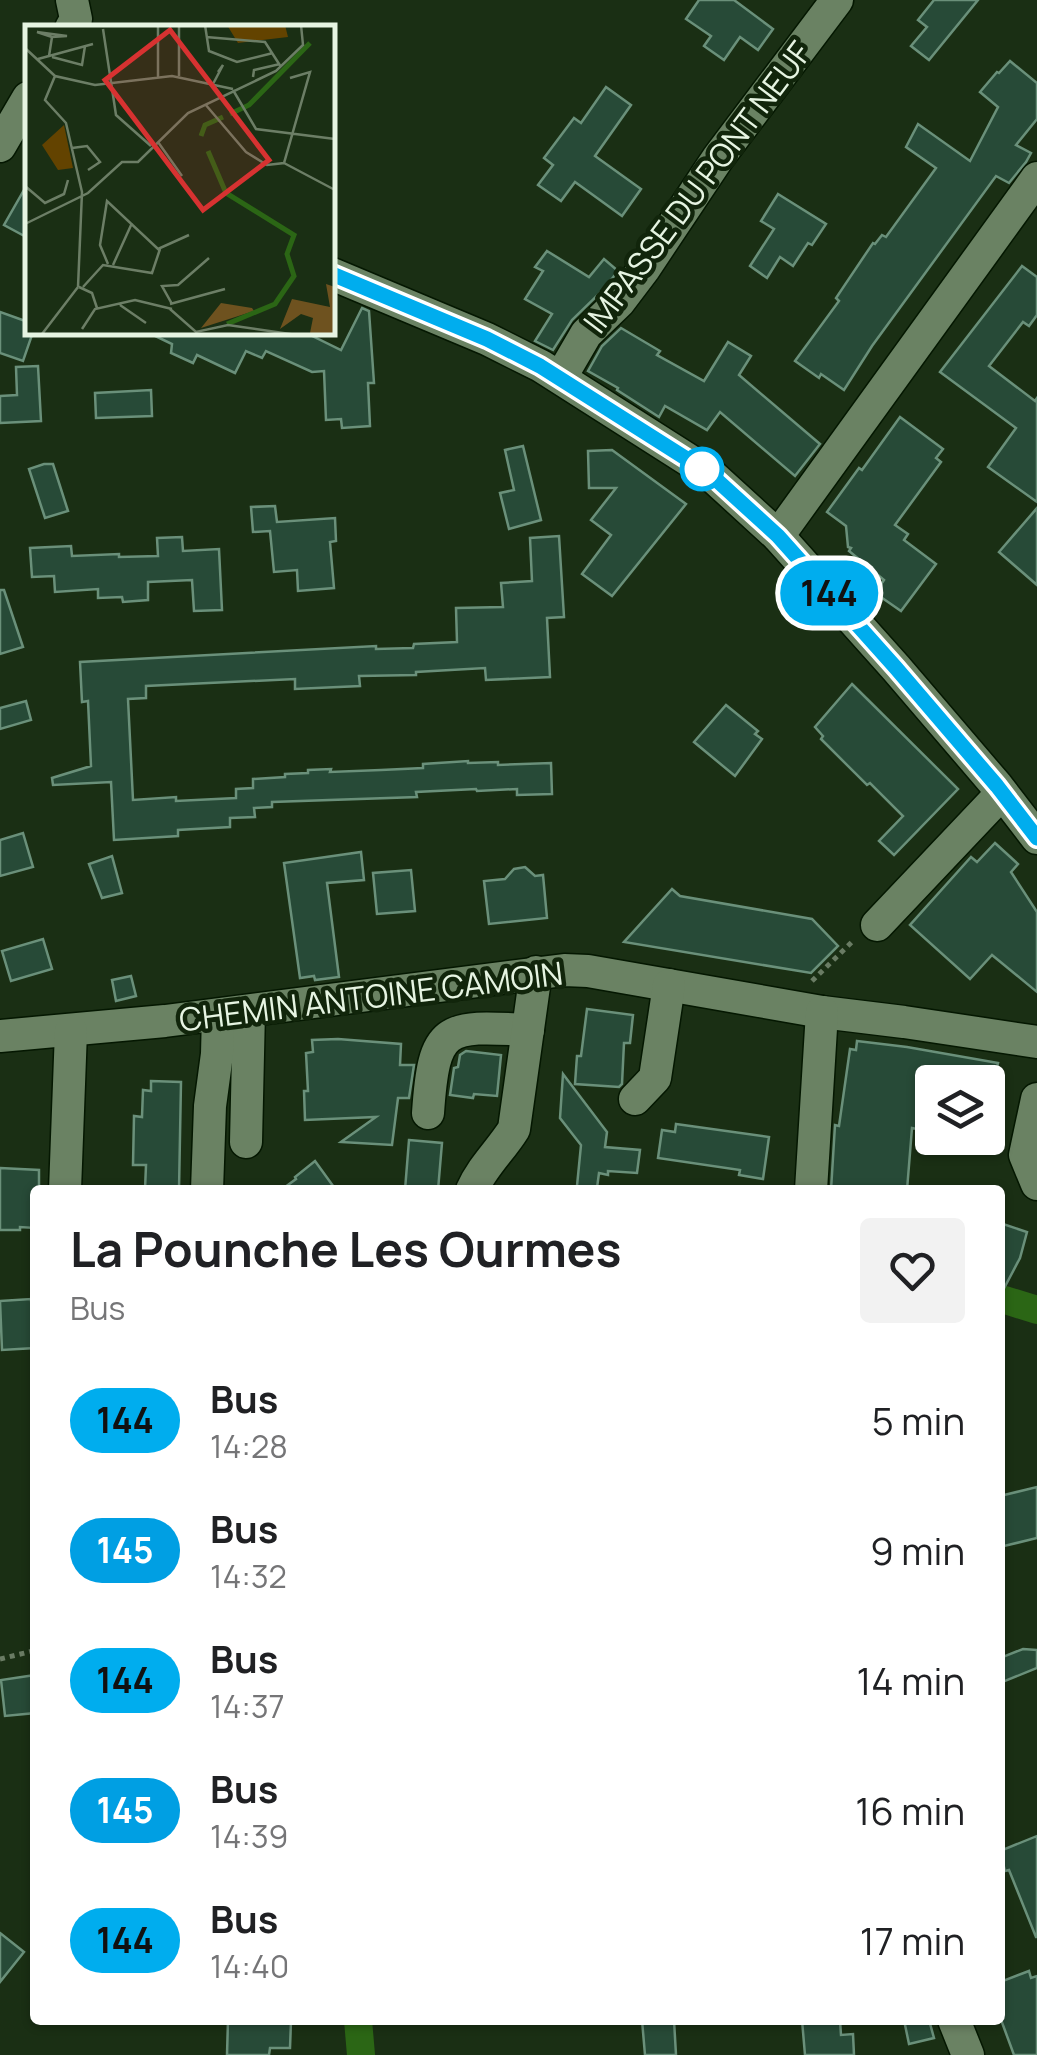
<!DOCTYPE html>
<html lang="fr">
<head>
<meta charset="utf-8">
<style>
	body { margin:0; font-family:Manrope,sans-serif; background:#f2f2f2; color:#202124; height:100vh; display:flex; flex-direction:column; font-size:38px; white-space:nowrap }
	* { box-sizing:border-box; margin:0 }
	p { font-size:32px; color:#757577 }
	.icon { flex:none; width:55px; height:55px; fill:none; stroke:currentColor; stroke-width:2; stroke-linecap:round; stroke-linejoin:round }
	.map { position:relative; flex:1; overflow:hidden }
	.sheet { position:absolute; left:30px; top:1185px; width:975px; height:840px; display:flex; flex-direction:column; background:#fff; border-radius:10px; box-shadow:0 2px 8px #0004 }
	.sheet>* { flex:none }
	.badge { padding:0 20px; border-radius:32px; font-size:35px; line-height:65px }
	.tools { position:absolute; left:915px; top:1065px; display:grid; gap:20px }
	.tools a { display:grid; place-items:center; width:90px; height:90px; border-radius:10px; background:#fff; box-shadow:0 2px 8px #0004; font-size:50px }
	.map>.badge { position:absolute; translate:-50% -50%; box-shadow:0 0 0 5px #fff }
	.round { display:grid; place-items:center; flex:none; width:105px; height:105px; border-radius:10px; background:#f2f2f2 }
	.overview { display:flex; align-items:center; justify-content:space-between; height:170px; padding:0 40px }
	h1 { font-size:48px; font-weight:700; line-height:75px }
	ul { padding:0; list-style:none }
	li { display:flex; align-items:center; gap:30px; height:130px; padding:0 40px }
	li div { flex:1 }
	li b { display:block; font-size:38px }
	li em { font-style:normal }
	li .badge { min-width:110px; font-weight:700; text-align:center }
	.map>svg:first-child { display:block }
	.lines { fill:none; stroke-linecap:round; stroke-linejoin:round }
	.canal { stroke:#2b6615; stroke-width:28 }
	.building { fill:#274a37; stroke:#6a907a; stroke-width:2.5 }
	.minor-casing { stroke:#041701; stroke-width:35 }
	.path { stroke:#6a7c64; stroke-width:5; stroke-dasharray:5 5; stroke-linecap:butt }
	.minor { stroke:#6a8263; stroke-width:32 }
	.line-casing { stroke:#fff; stroke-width:22 }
	.line { stroke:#00adee; stroke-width:15 }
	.stop-dot { fill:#fff; stroke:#00adee; stroke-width:5 }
	.labels { text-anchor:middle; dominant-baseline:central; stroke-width:9; stroke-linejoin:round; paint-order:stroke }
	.street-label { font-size:32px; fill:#e6f4e2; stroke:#11250b }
	.inset-river { fill:none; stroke:#2b6615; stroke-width:5 }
	.inset-road { fill:none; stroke:#6c7e66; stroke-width:2.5 }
	.view { fill:#d73231; fill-opacity:0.15; stroke:#d73231; stroke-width:5 }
	.inset-edge { fill:none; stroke:#e6f4e2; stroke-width:5 }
</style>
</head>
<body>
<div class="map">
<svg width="1037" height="2055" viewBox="0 0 1037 2055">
	<rect width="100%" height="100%" fill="#1a2f14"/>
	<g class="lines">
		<g class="canal">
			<path d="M 1005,1300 L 1037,1310"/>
			<path d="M 358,2020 L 361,2055"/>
		</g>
	</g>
	<g class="building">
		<path d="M 699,0 L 734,0 L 773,29 L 758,50 L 740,37 L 724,60 L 704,46 L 711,36 L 686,19 Z"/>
		<path d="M 934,0 L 978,0 L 929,60 L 911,46 L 927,27 L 918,20 Z"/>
		<path d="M 1010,61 L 1037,83 L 1037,119 L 1016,145 L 1031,153 L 1026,162 L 1009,183 L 996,176 L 872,346 L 844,390 L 821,374 L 819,378 L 795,361 L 839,301 L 836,298 L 873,243 L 875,244 L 882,235 L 886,237 L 936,168 L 906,147 L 918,124 L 970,161 L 998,107 L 980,92 L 997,72 L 999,73 Z"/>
		<path d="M 606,87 L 631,105 L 595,156 L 641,189 L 622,216 L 575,182 L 561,201 L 538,185 L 553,165 L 544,158 L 574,118 L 581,123 Z"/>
		<path d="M 28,183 L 28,238 L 4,225 Z"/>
		<path d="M 778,194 L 826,224 L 812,245 L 808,243 L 793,266 L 780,257 L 767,278 L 750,266 L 774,229 L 761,221 Z"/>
		<path d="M 547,251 L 589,277 L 604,259 L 618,271 L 604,289 L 572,320 L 553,350 L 535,341 L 552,314 L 525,299 L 543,271 L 535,267 Z"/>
		<path d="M 1022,266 L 1037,277 L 1037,315 L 1029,326 L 1023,322 L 989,366 L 1035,401 L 1037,398 L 1037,502 L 988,467 L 1016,428 L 940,372 Z"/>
		<path d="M 362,308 L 369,311 L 374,383 L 368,383 L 370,426 L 342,428 L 341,419 L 326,420 L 324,371 L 312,372 L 266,351 L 262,358 L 246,351 L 235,373 L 197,355 L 193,363 L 171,353 L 172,344 L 147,332 L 304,332 L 341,350 Z"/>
		<path d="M 0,312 L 28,322 L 28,332 L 33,332 L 23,361 L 0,353 Z"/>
		<path d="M 621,328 L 660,351 L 657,355 L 704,381 L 728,342 L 751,356 L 739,375 L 820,444 L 795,476 L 720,412 L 707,430 L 665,406 L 659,417 L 617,390 L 618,388 L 588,371 L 602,346 Z"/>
		<path d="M 38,366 L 41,421 L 0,423 L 0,396 L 17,395 L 16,367 Z"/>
		<path d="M 151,390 L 152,416 L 96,418 L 95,393 Z"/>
		<path d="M 900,417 L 943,449 L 936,458 L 941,462 L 895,525 L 908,534 L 904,540 L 936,564 L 901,611 L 875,593 L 884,580 L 849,551 L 851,548 L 848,547 L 846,526 L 827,512 L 859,468 L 862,470 Z"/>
		<path d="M 523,446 L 541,520 L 509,529 L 500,493 L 514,490 L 505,450 Z"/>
		<path d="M 612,450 L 686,504 L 612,596 L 582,574 L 611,535 L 591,520 L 616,488 L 589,488 L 588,451 Z"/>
		<path d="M 44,464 L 53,464 L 68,511 L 45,518 L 29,469 Z"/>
		<path d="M 275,506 L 277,522 L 335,518 L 336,541 L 330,542 L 334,588 L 298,591 L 297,570 L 274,572 L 270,531 L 253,532 L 251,507 Z"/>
		<path d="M 1037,508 L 1037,585 L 999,552 Z"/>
		<path d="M 559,536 L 564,617 L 547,618 L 550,677 L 486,680 L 485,668 L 416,672 L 416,675 L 359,676 L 360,686 L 295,689 L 295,679 L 146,686 L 146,698 L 128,699 L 133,800 L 176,797 L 176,801 L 236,798 L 236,789 L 253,788 L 253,779 L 285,777 L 285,774 L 308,773 L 308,770 L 331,769 L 330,772 L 381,770 L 423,768 L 423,764 L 468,761 L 468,763 L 498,762 L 498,765 L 551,763 L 552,794 L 517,795 L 517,789 L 477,791 L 476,789 L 416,792 L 417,797 L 272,802 L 272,807 L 254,808 L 255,817 L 230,818 L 230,827 L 178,830 L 178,836 L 114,840 L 111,782 L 53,785 L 52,778 L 91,766 L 88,701 L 82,702 L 80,662 L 376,646 L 376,649 L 413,648 L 414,644 L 457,642 L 456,608 L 503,607 L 501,583 L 532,581 L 530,538 Z"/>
		<path d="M 182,537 L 183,551 L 219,549 L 222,610 L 194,611 L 192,580 L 148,582 L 148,600 L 123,602 L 122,597 L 98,598 L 98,589 L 55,592 L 54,576 L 32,577 L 30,548 L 71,546 L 72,556 L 119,554 L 119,557 L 158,556 L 157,538 Z"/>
		<path d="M 0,590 L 4,590 L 23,647 L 0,654 Z"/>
		<path d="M 852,684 L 958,789 L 894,855 L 879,841 L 903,816 L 870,783 L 867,785 L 821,739 L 823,736 L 815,727 Z"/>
		<path d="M 26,701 L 31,720 L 0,729 L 0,708 Z"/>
		<path d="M 726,705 L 758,731 L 755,734 L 762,739 L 735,776 L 694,742 Z"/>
		<path d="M 23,833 L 33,867 L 0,876 L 0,840 Z"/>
		<path d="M 995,843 L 1018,864 L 1011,872 L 1037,912 L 1037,992 L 992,955 L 970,979 L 910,925 L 971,857 L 977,862 Z"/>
		<path d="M 361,852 L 364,880 L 327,883 L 339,977 L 315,980 L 314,976 L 300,978 L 284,863 Z"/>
		<path d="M 112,856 L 122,893 L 102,898 L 89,864 Z"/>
		<path d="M 525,867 L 535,876 L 543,875 L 547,918 L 489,924 L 484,881 L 505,879 L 514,869 Z"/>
		<path d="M 411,870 L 415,911 L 377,914 L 373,873 Z"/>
		<path d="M 672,889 L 680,896 L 812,919 L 838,946 L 811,973 L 624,942 Z"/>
		<path d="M 43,939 L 52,969 L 11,981 L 2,951 Z"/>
		<path d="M 131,976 L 136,996 L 116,1001 L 112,980 Z"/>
		<path d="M 587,1009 L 633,1015 L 630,1043 L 624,1043 L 622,1084 L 619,1087 L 575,1084 L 577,1056 L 581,1056 Z"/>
		<path d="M 338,1039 L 401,1044 L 400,1065 L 414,1065 L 409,1098 L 398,1098 L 392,1145 L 341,1142 L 376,1117 L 305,1120 L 304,1091 L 308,1091 L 306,1053 L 313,1052 L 312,1040 Z"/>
		<path d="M 857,1041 L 907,1047 L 998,1063 L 993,1082 L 932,1082 L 932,1132 L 912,1128 L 907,1190 L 831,1190 L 835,1125 L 839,1126 L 850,1049 L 856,1050 Z"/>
		<path d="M 466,1051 L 501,1055 L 497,1096 L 474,1094 L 473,1098 L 450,1095 L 454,1068 L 458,1067 L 460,1055 Z"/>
		<path d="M 563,1074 L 607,1132 L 605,1147 L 640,1150 L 637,1173 L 608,1171 L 608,1175 L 599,1173 L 597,1188 L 577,1186 L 581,1145 L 560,1118 Z"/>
		<path d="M 151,1081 L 181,1082 L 179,1190 L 145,1190 L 146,1165 L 133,1165 L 134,1116 L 142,1117 L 143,1090 L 151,1091 Z"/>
		<path d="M 676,1124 L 769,1137 L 763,1179 L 739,1175 L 740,1170 L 658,1158 L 662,1130 L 675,1132 Z"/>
		<path d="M 409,1140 L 442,1143 L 438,1190 L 405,1190 Z"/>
		<path d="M 315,1161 L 336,1190 L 281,1190 L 296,1179 L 295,1177 Z"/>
		<path d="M 0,1168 L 39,1170 L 39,1190 L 35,1190 L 35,1228 L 20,1227 L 20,1230 L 0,1230 Z"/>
		<path d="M 1000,1223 L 1027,1232 L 1020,1258 L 1000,1296 Z"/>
		<path d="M 31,1299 L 32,1316 L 35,1315 L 35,1348 L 2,1350 L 0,1301 Z"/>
		<path d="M 1037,1487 L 1037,1538 L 1000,1547 L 1000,1496 Z"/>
		<path d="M 1023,1649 L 1037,1650 L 1037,1668 L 1000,1683 L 1000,1658 Z"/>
		<path d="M 35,1675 L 35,1713 L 5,1716 L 1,1680 Z"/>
		<path d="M 1037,1836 L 1037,1937 L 1036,1937 L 1009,1870 L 1005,1871 L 1000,1851 Z"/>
		<path d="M 0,1933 L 24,1952 L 0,1982 Z"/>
		<path d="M 1029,1971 L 1031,1978 L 1037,1976 L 1037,2055 L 1014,2055 L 1000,2017 L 1000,1982 Z"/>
		<path d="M 228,2020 L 291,2021 L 290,2048 L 270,2048 L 269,2055 L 227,2055 Z"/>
		<path d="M 642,2020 L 674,2020 L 676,2055 L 645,2055 Z"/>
		<path d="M 802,2020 L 840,2020 L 841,2035 L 853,2034 L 854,2055 L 805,2055 Z"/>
		<path d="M 904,2020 L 929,2020 L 934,2038 L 909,2044 Z"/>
	</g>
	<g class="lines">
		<g class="minor-casing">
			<g id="minor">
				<path d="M 71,28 L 76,19 L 72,0"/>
				<path d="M 0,146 L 28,98"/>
				<path d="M 332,274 L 487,339 L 541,366 L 709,473 L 778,536 L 896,668 L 997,786 L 1037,838"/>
				<path d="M 561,377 L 586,334 L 619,302 L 644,269 L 718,158 L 837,0"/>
				<path d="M 778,536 L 1037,178"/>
				<path d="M 877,925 L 1002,793"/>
				<path d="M 0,1036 L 165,1021 L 564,970 L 588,971 L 822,1012 L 904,1022 L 1037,1042"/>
				<path d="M 635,1099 L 655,1078 L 669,985"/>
				<path d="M 1037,1099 L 1025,1155 L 1037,1184"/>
				<path d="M 428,1113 C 434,1026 444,1025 528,1030"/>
				<path d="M 246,1142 L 249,1011"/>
				<path d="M 65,1190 L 71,1031"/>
				<path d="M 207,1190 L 210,1106 L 217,1054 L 218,1015"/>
				<path d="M 472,1190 C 482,1167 501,1150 514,1129 L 536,972"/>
				<path d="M 811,1190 L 822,1012"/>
				<path d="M 954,2020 L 968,2055"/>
			</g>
		</g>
		<g class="path">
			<path d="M 812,981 L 854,940"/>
			<path d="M 0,1659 L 33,1651 L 35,1640"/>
		</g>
		<use href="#minor" class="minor"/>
	</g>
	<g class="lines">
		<g class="line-casing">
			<path id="line" d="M 332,274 L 487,339 L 540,366 L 709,473 L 778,536 L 896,668 L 997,786 L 1037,838"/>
		</g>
		<use href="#line" class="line"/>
	</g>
	<circle class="stop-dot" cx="702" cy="469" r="20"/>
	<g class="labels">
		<g class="street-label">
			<text transform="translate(697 187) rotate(-53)">IMPASSE DU PONT NEUF</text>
			<text transform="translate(371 996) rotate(-7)">CHEMIN ANTOINE CAMOIN</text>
		</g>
	</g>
	<g transform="translate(25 25)">
		<rect width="310" height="310" fill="#1a2f14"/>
		<path d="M 202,0 L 260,0 L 263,12 L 213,18 ZM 39,100 L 48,143 L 33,145 L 17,120 Z" fill="#634300"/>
		<path d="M 301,259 L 310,262 L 310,310 L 275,310 L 285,308 L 288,293 L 276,289 L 255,304 L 267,274 L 305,282 ZM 196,278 L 227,283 L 229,286 L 176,303 Z" fill="#6e521f"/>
		<path class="inset-river" d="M 205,89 L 224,80 L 285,18M 176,111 L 180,100 L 198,92M 183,126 L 201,168 L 269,210 L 262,229 L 269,251 L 250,279 L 202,299"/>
		<path class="inset-road" d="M 133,0 L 133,52M 154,0 L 154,51M 180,0 L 184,26 L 212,37 L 248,28M 78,4 L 91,90 L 126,121M 181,12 L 240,17 L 256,42M 0,23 L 30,51 L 70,60 L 147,51 L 208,64M 24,31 L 27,12 L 42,11 L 12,7 L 27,12M 27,32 L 57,40 L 60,21M 13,34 L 68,19M 30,51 L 20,75 L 41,98 L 57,167 L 53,262M 228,52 L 229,45 L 255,39M 188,59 L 198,40 L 193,47M 208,65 L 231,104 L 310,114M 180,79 L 221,127 L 242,140 L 259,138 L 285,47 L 265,53M 133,117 L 157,151M 47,123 L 62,121 L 75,137 L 63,145M 259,138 L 310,165M 0,161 L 20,178 L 39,169 L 43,155M 0,199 L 63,168 L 97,137 L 113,137 L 163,88 L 251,46 L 278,20 L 276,0M 83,239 L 75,220 L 82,176 L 133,224 L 164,210M 88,240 L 107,198M 54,262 L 67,268 L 72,283M 58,262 L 78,240 L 127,248 L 135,224M 145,279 L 200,264M 147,279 L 137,261 L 153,260 L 184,233M 95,280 L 121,298M 145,284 L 171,307 L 203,300 L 272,310M 57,304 L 70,284 L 110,275 L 147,284M 17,309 L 53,262"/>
		<path class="view" d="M 145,5 L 244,135 L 178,185 L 80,55 Z"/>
		<rect width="310" height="310" class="inset-edge"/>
	</g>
</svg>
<div class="tools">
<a><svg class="icon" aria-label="layers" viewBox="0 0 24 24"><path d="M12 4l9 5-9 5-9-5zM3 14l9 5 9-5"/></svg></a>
</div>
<b class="badge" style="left:829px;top:593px;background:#00adee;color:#111">144</b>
<section class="sheet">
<div class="overview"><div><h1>La Pounche Les Ourmes</h1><p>Bus</p></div><a class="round"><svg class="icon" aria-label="heart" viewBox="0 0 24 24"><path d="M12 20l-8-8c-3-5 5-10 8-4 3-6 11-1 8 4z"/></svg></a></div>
<ul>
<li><span class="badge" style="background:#00adee;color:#111">144</span><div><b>Bus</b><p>14:28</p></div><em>5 min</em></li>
<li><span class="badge" style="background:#009fe3;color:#fff">145</span><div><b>Bus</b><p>14:32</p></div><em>9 min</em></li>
<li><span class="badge" style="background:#00adee;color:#111">144</span><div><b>Bus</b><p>14:37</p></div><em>14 min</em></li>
<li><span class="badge" style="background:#009fe3;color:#fff">145</span><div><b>Bus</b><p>14:39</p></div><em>16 min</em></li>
<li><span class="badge" style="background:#00adee;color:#111">144</span><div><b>Bus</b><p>14:40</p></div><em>17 min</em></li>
</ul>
</section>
</div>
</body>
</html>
